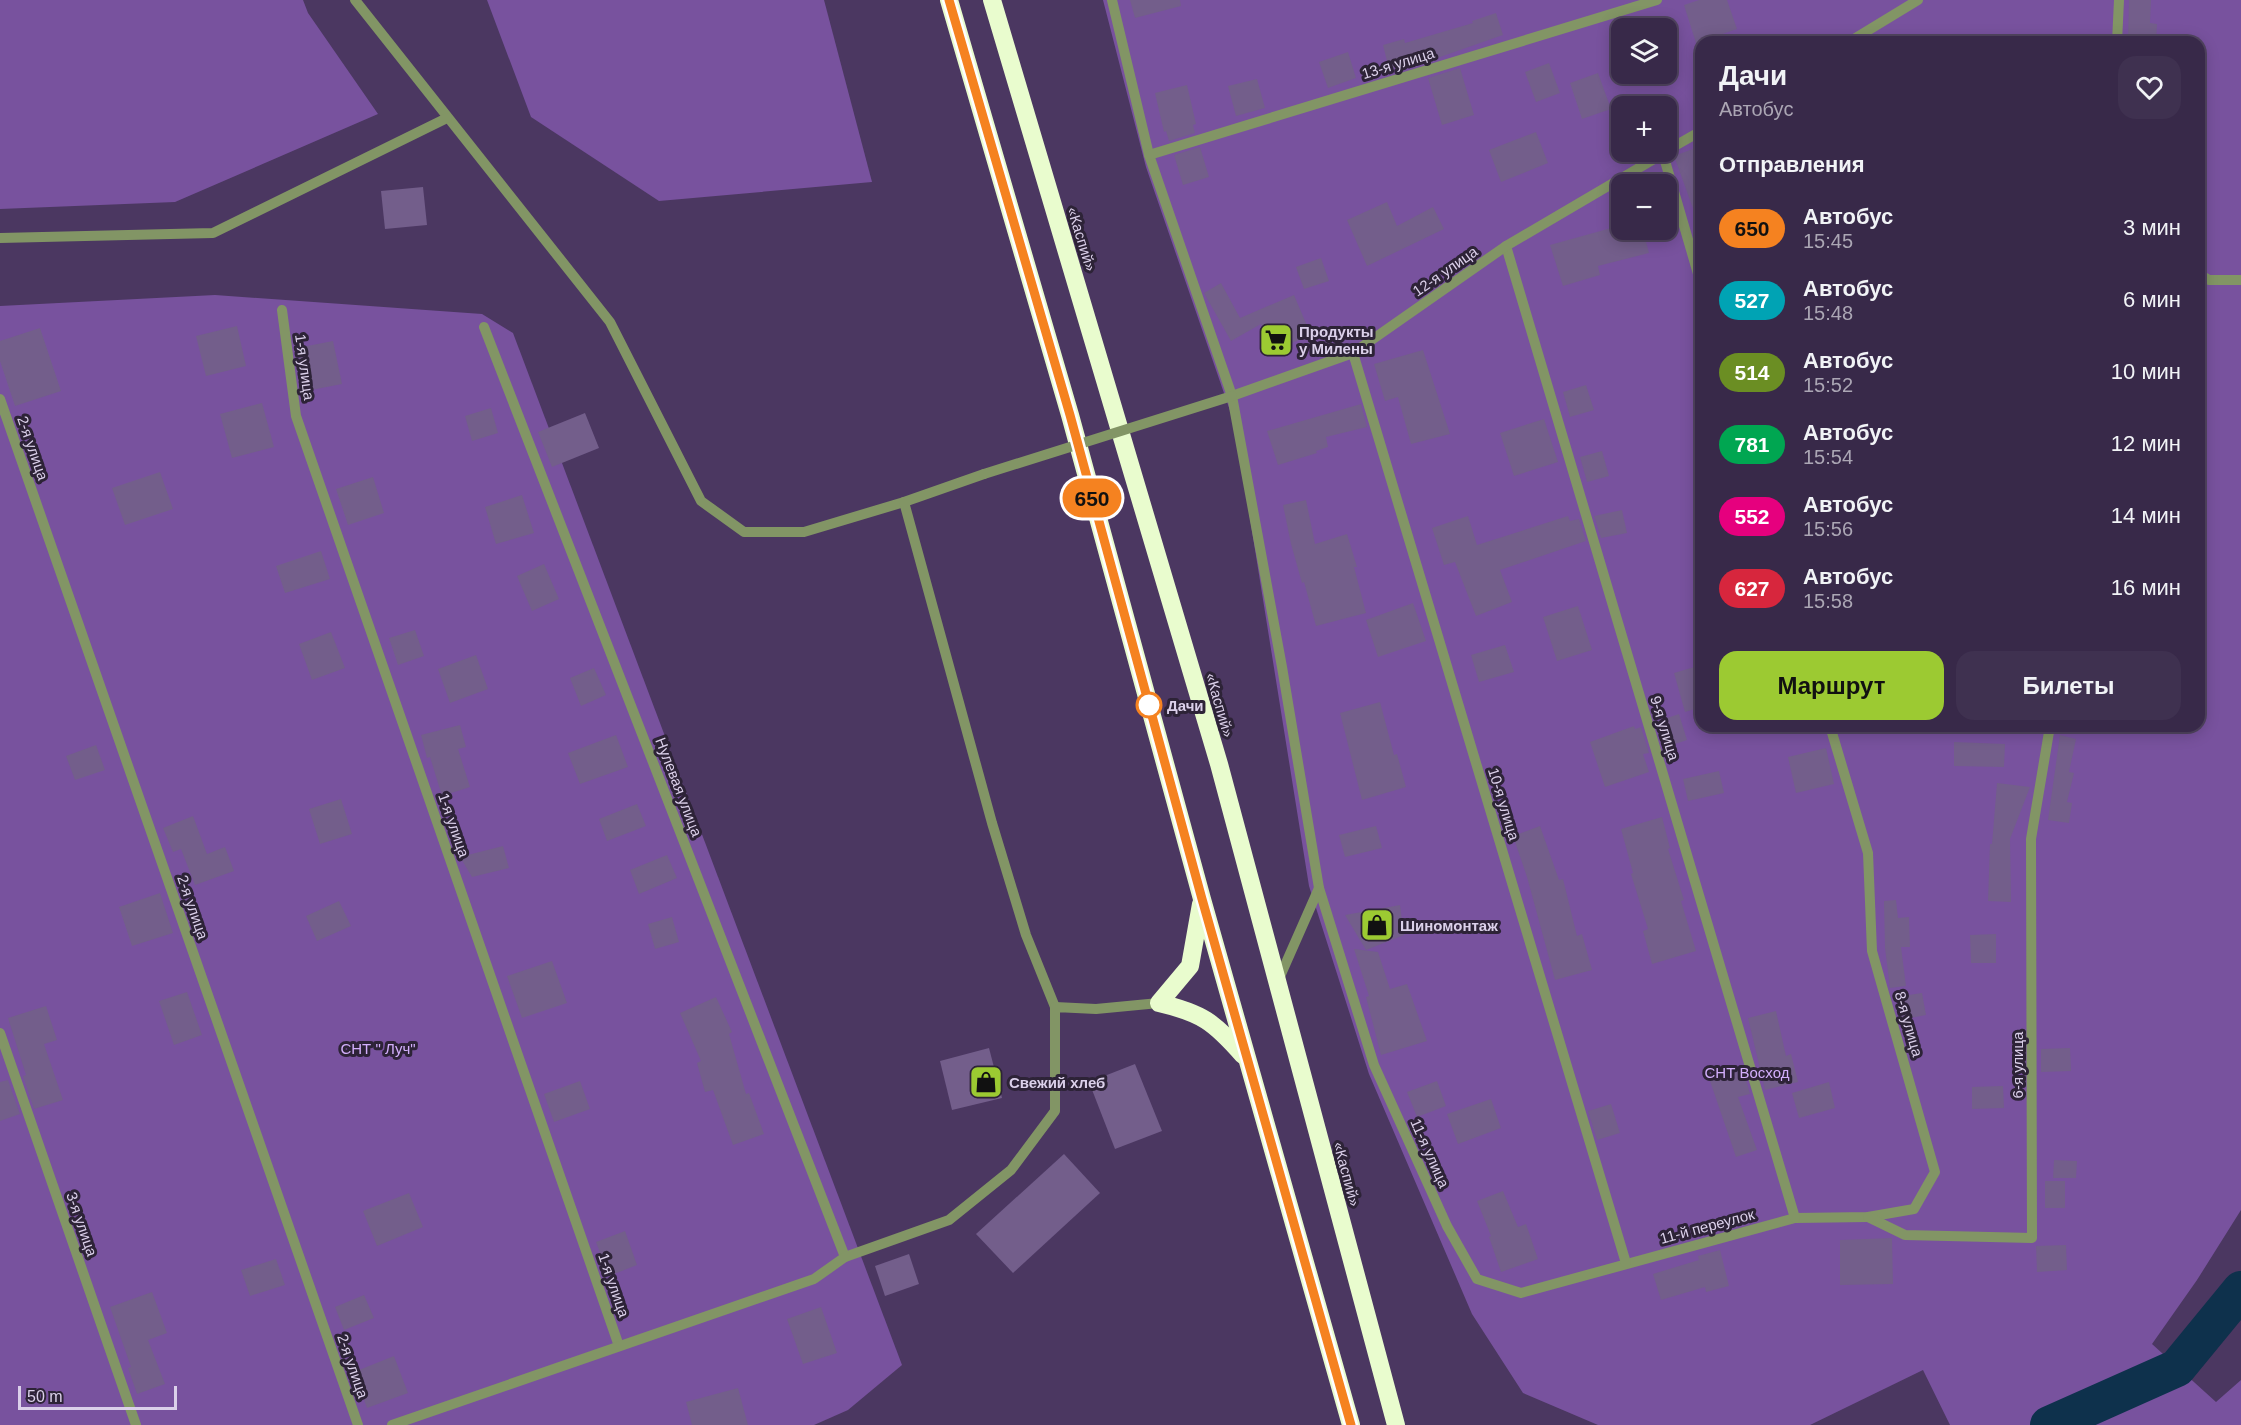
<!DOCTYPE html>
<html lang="ru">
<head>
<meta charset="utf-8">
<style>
	body { margin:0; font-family:Helvetica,sans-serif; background:#3f3150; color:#f1f3f6; height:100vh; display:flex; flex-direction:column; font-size:22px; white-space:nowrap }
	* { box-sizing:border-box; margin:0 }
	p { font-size:20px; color:#aba6b4 }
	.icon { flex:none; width:33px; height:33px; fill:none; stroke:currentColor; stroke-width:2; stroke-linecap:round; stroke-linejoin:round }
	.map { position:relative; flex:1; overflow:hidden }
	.drawer { position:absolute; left:1695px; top:36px; width:510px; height:696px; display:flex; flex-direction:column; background:#382949; border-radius:18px; box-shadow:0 3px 15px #0003,0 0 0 2px #524561 }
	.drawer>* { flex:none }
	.badge { padding:0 12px; border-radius:20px; font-size:21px; line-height:39px }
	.fabs { position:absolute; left:1611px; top:18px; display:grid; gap:12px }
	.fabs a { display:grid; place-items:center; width:66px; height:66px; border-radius:12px; background:#382949; box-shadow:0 3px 15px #0003,0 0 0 2px #524561; font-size:30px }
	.scale { position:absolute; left:18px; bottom:15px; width:159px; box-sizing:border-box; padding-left:6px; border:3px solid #dbd0ea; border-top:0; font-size:16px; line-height:21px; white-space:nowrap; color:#dbd0ea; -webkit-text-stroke:4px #2d2337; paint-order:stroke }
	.map>.badge { position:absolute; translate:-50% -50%; box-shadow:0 0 0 3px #fff }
	h2 { padding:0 24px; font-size:22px; line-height:54px }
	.round { display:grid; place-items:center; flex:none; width:63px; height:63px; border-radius:18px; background:#3f3150 }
	.headline { display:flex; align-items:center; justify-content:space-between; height:102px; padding:0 24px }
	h1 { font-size:28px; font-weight:600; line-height:45px }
	.cta { display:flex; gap:12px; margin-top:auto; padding:12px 24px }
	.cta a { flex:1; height:69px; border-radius:18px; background:#9cca32; color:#111; font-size:24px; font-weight:600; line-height:69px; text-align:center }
	.cta a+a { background:#3f3150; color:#f1f3f6 }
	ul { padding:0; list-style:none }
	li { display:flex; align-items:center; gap:18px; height:72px; padding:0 24px }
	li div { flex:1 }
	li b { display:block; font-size:22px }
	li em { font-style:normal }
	li .badge { min-width:66px; font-weight:700; text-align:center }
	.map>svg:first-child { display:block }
	.green { fill:#78529e; fill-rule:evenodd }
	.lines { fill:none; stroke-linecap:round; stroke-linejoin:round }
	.river { stroke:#0e314c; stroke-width:38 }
	.building { fill:#735e8b }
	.minor { stroke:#829565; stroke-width:10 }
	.highway { stroke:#e9fcce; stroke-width:18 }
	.minor-bridge { stroke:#829565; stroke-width:10 }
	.line-casing { stroke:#fff; stroke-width:14 }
	.line { stroke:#f58220; stroke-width:9 }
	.stop-dot { fill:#fff; stroke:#f58220; stroke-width:3 }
	.labels { text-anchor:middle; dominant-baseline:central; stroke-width:6; stroke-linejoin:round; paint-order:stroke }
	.street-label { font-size:15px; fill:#dbd0ea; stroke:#2d2337 }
	.poi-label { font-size:15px; font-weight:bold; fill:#dbd0ea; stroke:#2d2337; text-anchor:start }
	.stop-label { font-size:15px; font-weight:bold; fill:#dbd0ea; stroke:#2d2337; text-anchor:start }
	.park-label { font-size:15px; fill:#d3affc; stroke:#2d2337 }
</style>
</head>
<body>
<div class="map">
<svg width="2241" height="1425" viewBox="0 0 2241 1425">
	<rect width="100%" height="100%" fill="#4b3761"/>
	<g class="green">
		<path d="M 0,0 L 303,0 L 308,13 L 378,114 L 175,202 L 0,209 Z"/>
		<path d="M 487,0 L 824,0 L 872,182 L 659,201 L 531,117 Z"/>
		<path d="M 1103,0 L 2241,0 L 2241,1210 L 2197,1280 L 2152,1344 L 2216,1402 L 2241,1380 L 2241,1425 L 1950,1425 L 1923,1370 L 1810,1425 L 1598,1425 L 1523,1393 L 1472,1314 L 1369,1074 L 1309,886 L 1235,425 L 1146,167 ZM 1622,28 L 1666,28 L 1666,74 L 1622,74 ZM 1701,42 L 2199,42 L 2199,726 L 1701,726 ZM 1622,106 L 1666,106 L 1666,152 L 1622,152 ZM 1622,184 L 1666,184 L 1666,230 L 1622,230 Z"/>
		<path d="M 215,295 L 482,314 L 513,333 L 902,1365 L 848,1410 L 814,1425 L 0,1425 L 0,306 Z"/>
	</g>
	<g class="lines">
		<path class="river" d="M 2049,1425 L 2177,1368 L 2241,1290"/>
	</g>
	<g class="building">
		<path d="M 1130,0 L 1180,0 L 1181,6 L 1135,18 Z"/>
		<path d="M 1699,0 L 1727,0 L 1737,29 L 1696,43 L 1684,5 Z"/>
		<path d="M 2129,0 L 2151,0 L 2150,23 L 2157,24 L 2156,42 L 2128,42 Z"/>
		<path d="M 1496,13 L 1503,35 L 1423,63 L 1418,62 L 1389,69 L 1383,45 L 1404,39 L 1405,43 L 1473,23 L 1472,21 Z"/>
		<path d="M 1348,52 L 1356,78 L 1328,88 L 1319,62 Z"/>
		<path d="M 1549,63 L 1560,93 L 1536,102 L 1525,72 Z"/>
		<path d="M 1460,68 L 1474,115 L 1442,125 L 1428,78 Z"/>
		<path d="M 1598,73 L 1611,109 L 1582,119 L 1570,83 Z"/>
		<path d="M 1257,79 L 1265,108 L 1236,116 L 1228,86 Z"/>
		<path d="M 1187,85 L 1196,124 L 1193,125 L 1195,133 L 1169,141 L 1166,131 L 1164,132 L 1155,93 Z"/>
		<path d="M 1536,132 L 1548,163 L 1501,182 L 1489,150 Z"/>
		<path d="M 1701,146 L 1701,225 L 1699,225 L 1674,156 Z"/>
		<path d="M 1200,147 L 1209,177 L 1183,185 L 1174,155 Z"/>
		<path d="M 423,187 L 427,225 L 385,229 L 381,191 Z"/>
		<path d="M 1387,202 L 1397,226 L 1433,207 L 1444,229 L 1367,266 L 1347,220 Z"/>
		<path d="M 1622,225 L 1622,230 L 1643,230 L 1649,253 L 1598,266 L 1600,275 L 1563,286 L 1550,245 Z"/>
		<path d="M 1321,258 L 1329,281 L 1304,289 L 1296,267 Z"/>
		<path d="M 1221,283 L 1240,318 L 1294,295 L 1311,335 L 1272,351 L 1261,324 L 1231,341 L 1204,293 Z"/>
		<path d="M 237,326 L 246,366 L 206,376 L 196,336 Z"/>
		<path d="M 40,328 L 61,391 L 15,406 L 0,361 L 0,341 Z"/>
		<path d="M 333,341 L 342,384 L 306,391 L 297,348 Z"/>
		<path d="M 1423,350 L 1450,434 L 1411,444 L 1398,397 L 1385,401 L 1374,364 Z"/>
		<path d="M 1586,385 L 1594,410 L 1570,417 L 1563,392 Z"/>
		<path d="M 262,403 L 274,447 L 232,458 L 220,414 Z"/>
		<path d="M 1361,404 L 1367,427 L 1326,437 L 1328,447 L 1316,451 L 1317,453 L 1278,465 L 1267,431 Z"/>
		<path d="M 491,408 L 498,433 L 472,441 L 465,416 Z"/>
		<path d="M 585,413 L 599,448 L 552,467 L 538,432 Z"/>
		<path d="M 1544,419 L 1558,462 L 1514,476 L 1500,433 Z"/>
		<path d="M 1602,451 L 1609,476 L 1587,482 L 1580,457 Z"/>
		<path d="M 160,472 L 173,509 L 125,525 L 112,488 Z"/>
		<path d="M 373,477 L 384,513 L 348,525 L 336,489 Z"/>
		<path d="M 522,495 L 534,533 L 496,544 L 485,507 Z"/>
		<path d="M 1306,500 L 1315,544 L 1347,534 L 1357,567 L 1354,567 L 1366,613 L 1316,626 L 1304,582 L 1302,583 L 1291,544 L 1283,505 Z"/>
		<path d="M 1622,510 L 1627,533 L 1601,538 L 1594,516 Z"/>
		<path d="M 1468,516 L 1477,545 L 1568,516 L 1570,521 L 1579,519 L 1586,541 L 1500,570 L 1512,602 L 1476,616 L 1455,562 L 1444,565 L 1432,528 Z"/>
		<path d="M 321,551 L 330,579 L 285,593 L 276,566 Z"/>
		<path d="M 544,564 L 559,599 L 532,611 L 517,576 Z"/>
		<path d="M 1413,603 L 1426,641 L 1378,657 L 1366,620 Z"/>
		<path d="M 1578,606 L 1592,650 L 1557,661 L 1543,617 Z"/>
		<path d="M 415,630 L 424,656 L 398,665 L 389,638 Z"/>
		<path d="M 331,632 L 345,668 L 312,680 L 299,644 Z"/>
		<path d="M 1505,645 L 1514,672 L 1479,682 L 1471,655 Z"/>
		<path d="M 476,655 L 488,689 L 450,703 L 438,669 Z"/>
		<path d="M 1701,665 L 1701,707 L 1685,712 L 1674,673 Z"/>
		<path d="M 594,668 L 606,695 L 581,706 L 570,678 Z"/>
		<path d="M 1380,702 L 1394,755 L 1397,754 L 1406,787 L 1362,800 L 1340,713 Z"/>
		<path d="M 1679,714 L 1687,740 L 1663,748 L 1655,722 Z"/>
		<path d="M 460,725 L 466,747 L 458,749 L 470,787 L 442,796 L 430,757 L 427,758 L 421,735 Z"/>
		<path d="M 1634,726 L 1635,729 L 1641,727 L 1649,753 L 1643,754 L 1649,772 L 1605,787 L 1590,742 Z"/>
		<path d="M 616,735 L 628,767 L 580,784 L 568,753 Z"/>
		<path d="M 2060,735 L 2076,739 L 2069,772 L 2074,773 L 2067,802 L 2072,803 L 2069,823 L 2048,820 Z"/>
		<path d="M 1954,742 L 2005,744 L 2004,767 L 1954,766 Z"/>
		<path d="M 96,745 L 105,770 L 75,780 L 66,756 Z"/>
		<path d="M 1826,748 L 1834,784 L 1796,793 L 1788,757 Z"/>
		<path d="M 1719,771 L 1724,793 L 1688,801 L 1683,779 Z"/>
		<path d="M 1997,783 L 2030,787 L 2010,839 L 2011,902 L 1988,901 L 1990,844 L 1992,844 Z"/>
		<path d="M 341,799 L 352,834 L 320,844 L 309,809 Z"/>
		<path d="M 637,804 L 646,826 L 607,841 L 599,819 Z"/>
		<path d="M 193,816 L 207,854 L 225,847 L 234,871 L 195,885 L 181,849 L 173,852 L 163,828 Z"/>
		<path d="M 1662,817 L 1670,848 L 1668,849 L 1684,900 L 1681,901 L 1696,951 L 1652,964 L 1643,931 L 1648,929 L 1631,874 L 1633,873 L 1621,829 Z"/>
		<path d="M 1376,826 L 1382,848 L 1345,857 L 1339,835 Z"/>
		<path d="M 1540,826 L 1559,880 L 1563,879 L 1577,936 L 1582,934 L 1592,970 L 1555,980 L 1527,877 L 1513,836 Z"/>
		<path d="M 503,846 L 509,868 L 472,877 L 460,857 Z"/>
		<path d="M 667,855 L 677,878 L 639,894 L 630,870 Z"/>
		<path d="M 160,893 L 173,933 L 132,946 L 119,907 Z"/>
		<path d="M 1896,900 L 1898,918 L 1909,917 L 1910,947 L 1901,947 L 1906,986 L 1890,988 L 1885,948 L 1884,901 Z"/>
		<path d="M 339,901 L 351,926 L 317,941 L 306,916 Z"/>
		<path d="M 1400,905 L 1404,935 L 1366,950 L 1345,915 Z"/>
		<path d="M 672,917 L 679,942 L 655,949 L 648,924 Z"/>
		<path d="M 1996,934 L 1996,963 L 1971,963 L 1970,935 Z"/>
		<path d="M 1354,949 L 1378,952 L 1390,989 L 1407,984 L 1427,1041 L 1381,1055 L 1366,997 L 1369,996 Z"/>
		<path d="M 552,961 L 567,1003 L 522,1018 L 507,976 Z"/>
		<path d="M 187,992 L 202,1035 L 174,1045 L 159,1001 Z"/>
		<path d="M 1922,993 L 1926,1015 L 1900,1020 L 1896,997 Z"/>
		<path d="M 716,997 L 732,1032 L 729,1034 L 746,1094 L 749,1093 L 764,1134 L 733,1145 L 713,1090 L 705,1092 L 697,1063 L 701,1061 L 680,1013 Z"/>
		<path d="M 46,1006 L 57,1040 L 44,1044 L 63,1100 L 34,1109 L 23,1076 L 26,1075 L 8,1018 Z"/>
		<path d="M 1776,1011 L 1786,1056 L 1791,1054 L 1798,1082 L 1765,1090 L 1748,1018 Z"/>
		<path d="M 989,1048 L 1002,1098 L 952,1110 L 940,1061 Z"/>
		<path d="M 2070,1048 L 2071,1071 L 2041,1072 L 2041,1049 Z"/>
		<path d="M 1135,1064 L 1162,1131 L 1115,1149 L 1089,1082 Z"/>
		<path d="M 1743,1069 L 1750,1094 L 1738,1097 L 1757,1150 L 1736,1157 L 1710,1081 Z"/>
		<path d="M 8,1080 L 20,1114 L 0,1121 L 0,1082 Z"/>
		<path d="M 580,1081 L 590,1109 L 554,1122 L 544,1094 Z"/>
		<path d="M 1437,1081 L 1446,1106 L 1417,1117 L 1407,1092 Z"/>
		<path d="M 1829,1082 L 1835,1108 L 1799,1118 L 1792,1093 Z"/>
		<path d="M 2003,1086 L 2004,1108 L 1972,1109 L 1972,1087 Z"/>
		<path d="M 1491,1099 L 1501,1128 L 1458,1144 L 1447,1114 Z"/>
		<path d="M 1611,1104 L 1620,1133 L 1597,1140 L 1588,1111 Z"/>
		<path d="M 1064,1154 L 1100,1193 L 1013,1273 L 976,1234 Z"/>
		<path d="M 2054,1160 L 2077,1161 L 2076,1178 L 2053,1178 Z"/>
		<rect x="2045" y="1181" width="20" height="27"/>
		<path d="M 1503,1191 L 1518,1227 L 1526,1224 L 1538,1259 L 1501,1272 L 1489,1237 L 1491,1236 L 1477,1201 Z"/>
		<path d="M 409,1193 L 423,1227 L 377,1246 L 363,1211 Z"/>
		<path d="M 625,1231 L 637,1265 L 609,1276 L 596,1242 Z"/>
		<path d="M 1892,1238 L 1893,1284 L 1840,1285 L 1840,1240 Z"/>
		<path d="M 2066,1245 L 2067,1270 L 2037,1272 L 2036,1246 Z"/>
		<path d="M 1720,1250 L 1729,1286 L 1706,1292 L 1705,1287 L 1661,1300 L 1653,1274 L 1699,1260 L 1698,1256 Z"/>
		<path d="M 909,1254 L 919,1284 L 885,1296 L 875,1266 Z"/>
		<path d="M 276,1259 L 285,1285 L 250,1296 L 241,1270 Z"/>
		<path d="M 152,1292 L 167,1333 L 148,1340 L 165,1384 L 137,1394 L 128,1368 L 131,1367 L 110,1307 Z"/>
		<path d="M 364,1295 L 374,1318 L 344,1330 L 335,1307 Z"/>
		<path d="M 821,1307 L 837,1353 L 803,1364 L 787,1319 Z"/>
		<path d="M 394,1356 L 408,1393 L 367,1408 L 354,1372 Z"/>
		<path d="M 738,1388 L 748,1425 L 692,1425 L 686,1402 Z"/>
	</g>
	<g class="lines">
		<g class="minor">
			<path d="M 355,0 L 610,322 L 701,501 L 744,532 L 804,532 L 904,502"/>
			<path d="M 1112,0 L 1149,155 L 1232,396 L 1282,667 L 1319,888 L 1374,1065 L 1447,1226 L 1477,1279 L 1521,1293 L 1795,1218 L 1868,1217 L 1914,1209 L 1935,1172 L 1872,951 L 1868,853 L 1830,726"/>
			<path d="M 1849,42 L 1918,0"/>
			<path d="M 2117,42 L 2119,0"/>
			<path d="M 1666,151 L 1701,131"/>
			<path d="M 1663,154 L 1701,284"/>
			<path d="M 1149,155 L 1657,0"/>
			<path d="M 0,238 L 213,233 L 447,118"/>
			<path d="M 1506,246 L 1795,1218"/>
			<path d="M 2199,274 L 2209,280 L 2241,280"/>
			<path d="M 282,310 L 296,416 L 619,1346"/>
			<path d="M 484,327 L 845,1257"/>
			<path d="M 1353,353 L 1626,1263"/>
			<path d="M 1232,396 L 1353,353 L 1506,246 L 1666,152"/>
			<path d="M 0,399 L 358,1425"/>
			<path d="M 984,474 L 904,502 L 992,823 L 1026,935 L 1055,1007"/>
			<path d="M 1278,981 L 1319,888"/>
			<path d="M 0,1033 L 136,1425"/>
			<path d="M 1868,1217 L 1905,1235 L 2032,1238 L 2031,839 L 2050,726"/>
			<path d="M 392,1425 L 814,1279 L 845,1257 L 949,1220 L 1011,1170 L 1055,1111 L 1055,1007 L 1096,1009 L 1159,1003"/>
		</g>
		<g class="highway">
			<path d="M 949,0 L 1070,415 L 1202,899 L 1351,1425"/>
			<path d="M 992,0 L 1219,764 L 1396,1425"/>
			<path d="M 1201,904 L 1190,966 L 1159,1003 C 1202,1013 1214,1022 1243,1055"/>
		</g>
		<path class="minor-bridge" d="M 984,474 L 1232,396"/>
	</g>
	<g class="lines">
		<g class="line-casing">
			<path id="line" d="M 949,0 L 1070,415 L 1202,899 L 1351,1425"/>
		</g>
		<use href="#line" class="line"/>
	</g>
	<defs>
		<g id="supermarket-square" transform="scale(1.725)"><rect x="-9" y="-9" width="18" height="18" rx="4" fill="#9cca32" stroke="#2d2337"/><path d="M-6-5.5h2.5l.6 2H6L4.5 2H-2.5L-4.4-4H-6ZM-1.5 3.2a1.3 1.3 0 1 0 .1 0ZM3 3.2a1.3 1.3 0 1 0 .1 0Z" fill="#111"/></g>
		<g id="shop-square" transform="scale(1.725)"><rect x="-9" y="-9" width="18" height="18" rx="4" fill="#9cca32" stroke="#2d2337"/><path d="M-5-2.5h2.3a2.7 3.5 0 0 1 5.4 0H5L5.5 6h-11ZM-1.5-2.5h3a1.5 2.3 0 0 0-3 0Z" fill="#111"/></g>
	</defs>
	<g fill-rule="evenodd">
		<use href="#supermarket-square" x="1276" y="340"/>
		<use href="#shop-square" x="1377" y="925"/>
		<use href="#shop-square" x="986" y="1082"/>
	</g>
	<circle class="stop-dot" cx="1149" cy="705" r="12"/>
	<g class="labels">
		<g class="street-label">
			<text transform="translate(1398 63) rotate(-17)">13-я улица</text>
			<text transform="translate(1082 239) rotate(73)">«Каспий»</text>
			<text transform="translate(1445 271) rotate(-35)">12-я улица</text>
			<text transform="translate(305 367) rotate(82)">1-я улица</text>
			<text transform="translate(33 448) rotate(71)">2-я улица</text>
			<text transform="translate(1220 705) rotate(74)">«Каспий»</text>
			<text transform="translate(1665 728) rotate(73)">9-я улица</text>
			<text transform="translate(679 787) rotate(69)">Нулевая улица</text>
			<text transform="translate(1504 804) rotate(73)">10-я улица</text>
			<text transform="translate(454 825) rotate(71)">1-я улица</text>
			<text transform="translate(193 907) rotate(71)">2-я улица</text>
			<text transform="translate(1909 1024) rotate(74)">8-я улица</text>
			<text transform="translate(2017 1065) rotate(-90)">6-я улица</text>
			<text transform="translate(1430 1153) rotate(66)">11-я улица</text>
			<text transform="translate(1347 1174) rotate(75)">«Каспий»</text>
			<text transform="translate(82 1224) rotate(71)">3-я улица</text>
			<text transform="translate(1707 1226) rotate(-15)">11-й переулок</text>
			<text transform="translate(614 1285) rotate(71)">1-я улица</text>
			<text transform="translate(353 1366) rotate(71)">2-я улица</text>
		</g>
		<g class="poi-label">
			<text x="1299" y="331">Продукты<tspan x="1299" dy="17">у Милены</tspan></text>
			<text x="1400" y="925">Шиномонтаж</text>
			<text x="1009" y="1082">Свежий хлеб</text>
		</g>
		<g class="stop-label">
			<text x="1167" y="705">Дачи</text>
		</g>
		<g class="park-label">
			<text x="378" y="1048">СНТ " Луч"</text>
			<text x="1747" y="1072">СНТ Восход</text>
		</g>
	</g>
</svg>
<div class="fabs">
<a><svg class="icon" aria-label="layers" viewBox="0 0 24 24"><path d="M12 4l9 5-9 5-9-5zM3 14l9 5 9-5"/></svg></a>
<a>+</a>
<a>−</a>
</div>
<div class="scale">50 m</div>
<b class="badge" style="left:1092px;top:498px;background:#f58220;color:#111">650</b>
<section class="drawer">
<div class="headline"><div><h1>Дачи</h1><p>Автобус</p></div><a class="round"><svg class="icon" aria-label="heart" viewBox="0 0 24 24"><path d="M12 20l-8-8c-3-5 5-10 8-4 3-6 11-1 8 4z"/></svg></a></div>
<h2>Отправления</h2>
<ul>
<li><span class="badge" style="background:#f58220;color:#111">650</span><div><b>Автобус</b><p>15:45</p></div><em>3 мин</em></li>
<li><span class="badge" style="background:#00a3b4;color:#fff">527</span><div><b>Автобус</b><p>15:48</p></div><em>6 мин</em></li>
<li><span class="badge" style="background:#6b8e23;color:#fff">514</span><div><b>Автобус</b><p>15:52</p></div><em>10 мин</em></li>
<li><span class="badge" style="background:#00a651;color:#fff">781</span><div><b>Автобус</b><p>15:54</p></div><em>12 мин</em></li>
<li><span class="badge" style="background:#e6007e;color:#fff">552</span><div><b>Автобус</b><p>15:56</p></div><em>14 мин</em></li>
<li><span class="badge" style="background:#d7263d;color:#fff">627</span><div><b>Автобус</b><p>15:58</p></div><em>16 мин</em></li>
</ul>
<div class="cta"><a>Маршрут</a><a>Билеты</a></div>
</section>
</div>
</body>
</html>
